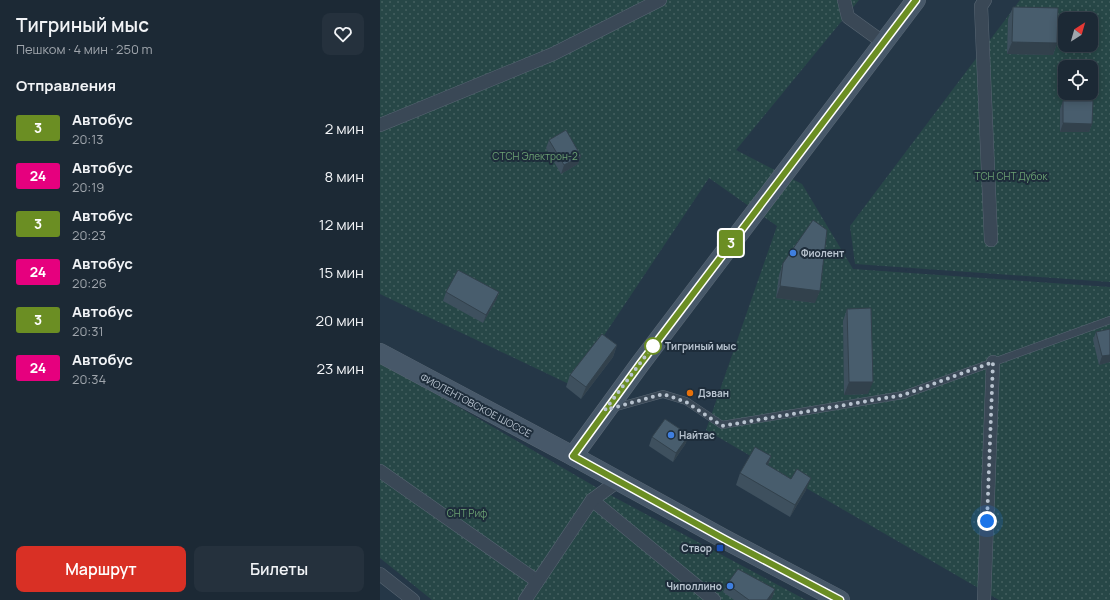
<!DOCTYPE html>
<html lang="ru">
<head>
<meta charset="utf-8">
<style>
	body { margin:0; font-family:Manrope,sans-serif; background:#25313d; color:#f1f3f6; height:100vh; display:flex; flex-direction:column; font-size:15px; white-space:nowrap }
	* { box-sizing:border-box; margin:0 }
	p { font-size:13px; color:#a0a6ad }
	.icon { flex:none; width:22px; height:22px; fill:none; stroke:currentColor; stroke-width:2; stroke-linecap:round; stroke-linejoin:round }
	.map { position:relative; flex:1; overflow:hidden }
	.side { display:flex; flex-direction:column; background:#1c2935; width:380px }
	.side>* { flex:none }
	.badge { padding:0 8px; border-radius:3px; font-size:14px; line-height:26px }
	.needle { width:26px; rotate:37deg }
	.controls { position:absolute; left:678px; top:12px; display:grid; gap:8px }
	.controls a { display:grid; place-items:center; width:40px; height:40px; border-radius:8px; background:#1c2935; box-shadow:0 2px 10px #0003,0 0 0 1px #3a4550; font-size:20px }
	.you { position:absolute; width:20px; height:20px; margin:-10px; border:3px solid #fff; border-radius:50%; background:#1a73e8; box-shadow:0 0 0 6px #1a73e833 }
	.map>.badge { position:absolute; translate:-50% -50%; box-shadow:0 0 0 2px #fff }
	h2 { padding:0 16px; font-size:15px; line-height:36px }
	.round { display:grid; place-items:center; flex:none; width:42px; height:42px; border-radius:8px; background:#25313d }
	.head { display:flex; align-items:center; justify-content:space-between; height:68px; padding:0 16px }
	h1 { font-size:19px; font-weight:600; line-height:30px }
	.cta { display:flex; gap:8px; margin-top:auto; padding:8px 16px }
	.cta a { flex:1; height:46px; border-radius:8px; background:#d93025; color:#fff; font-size:16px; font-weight:600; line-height:46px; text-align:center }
	.cta a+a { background:#25313d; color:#f1f3f6 }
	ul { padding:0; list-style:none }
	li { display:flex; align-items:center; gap:12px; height:48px; padding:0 16px }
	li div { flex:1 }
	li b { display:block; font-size:15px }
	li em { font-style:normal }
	li .badge { min-width:44px; font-weight:700; text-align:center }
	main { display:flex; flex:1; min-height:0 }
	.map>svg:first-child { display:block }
	.green { fill:url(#green-dots); fill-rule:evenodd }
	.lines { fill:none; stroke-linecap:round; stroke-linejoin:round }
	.service-casing { stroke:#586673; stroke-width:8 }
	.minor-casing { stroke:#586673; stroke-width:14 }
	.secondary-casing { stroke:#586673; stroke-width:20 }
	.service { stroke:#3a4856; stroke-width:7 }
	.minor { stroke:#3a4856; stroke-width:13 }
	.secondary { stroke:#475869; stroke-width:19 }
	.wall { fill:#3e505e }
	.shaded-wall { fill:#32414c }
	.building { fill:#485d6d; stroke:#32414c }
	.line-casing { stroke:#fff; stroke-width:9 }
	.line { stroke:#6b8e23; stroke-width:6 }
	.walk { stroke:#b8c3cf; stroke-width:4; stroke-dasharray:0 7.2 }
	.shop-dot { fill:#3f7fe0; stroke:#1e2d3b; stroke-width:1.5 }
	.stop-dot { fill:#fff; stroke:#6b8e23; stroke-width:2 }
	.food-dot { fill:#e8710a; stroke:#1e2d3b; stroke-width:1.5 }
	.transit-dot { fill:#1a4fb4; stroke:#1e2d3b; stroke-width:1.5 }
	.labels { text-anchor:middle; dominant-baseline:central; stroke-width:4; stroke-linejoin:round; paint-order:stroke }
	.park-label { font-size:10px; fill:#6ca273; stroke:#1e2d3b }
	.poi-label { font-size:10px; font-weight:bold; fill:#b8c3cf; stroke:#1e2d3b; text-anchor:start }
	.stop-label { font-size:10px; font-weight:bold; fill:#b8c3cf; stroke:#1e2d3b; text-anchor:start }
	.street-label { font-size:10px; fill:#b8c3cf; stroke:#1e2d3b }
</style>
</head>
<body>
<main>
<section class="side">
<div class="head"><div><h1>Тигриный мыс</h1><p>Пешком · 4 мин · 250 m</p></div><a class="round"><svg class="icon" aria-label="heart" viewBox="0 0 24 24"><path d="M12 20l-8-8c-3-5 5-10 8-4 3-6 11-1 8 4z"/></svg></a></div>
<h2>Отправления</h2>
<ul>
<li><span class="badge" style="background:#6b8e23;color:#fff">3</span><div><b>Автобус</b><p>20:13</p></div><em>2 мин</em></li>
<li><span class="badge" style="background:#e6007e;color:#fff">24</span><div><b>Автобус</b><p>20:19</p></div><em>8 мин</em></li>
<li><span class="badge" style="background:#6b8e23;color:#fff">3</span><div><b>Автобус</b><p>20:23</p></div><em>12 мин</em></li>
<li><span class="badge" style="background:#e6007e;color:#fff">24</span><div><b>Автобус</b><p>20:26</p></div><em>15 мин</em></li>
<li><span class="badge" style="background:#6b8e23;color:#fff">3</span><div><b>Автобус</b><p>20:31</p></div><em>20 мин</em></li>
<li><span class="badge" style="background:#e6007e;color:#fff">24</span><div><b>Автобус</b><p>20:34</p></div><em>23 мин</em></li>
</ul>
<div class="cta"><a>Маршрут</a><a>Билеты</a></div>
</section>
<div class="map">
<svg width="730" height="600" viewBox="0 0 730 600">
	<defs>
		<pattern id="green-dots" width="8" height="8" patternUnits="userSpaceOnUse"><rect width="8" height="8" fill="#274747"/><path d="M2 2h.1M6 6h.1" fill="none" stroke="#446060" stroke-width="1.8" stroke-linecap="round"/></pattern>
	</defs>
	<rect width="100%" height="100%" fill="#253747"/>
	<g class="green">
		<path d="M 0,0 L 479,0 L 356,150 L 422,184 L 473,269 L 730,287 L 730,600 L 619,600 L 326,430 L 397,226 L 329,178 L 191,385 L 0,294 Z"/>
		<path d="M 640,0 L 730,0 L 730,282 L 475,264 L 470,226 ZM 685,19 L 711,19 L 711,45 L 685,45 ZM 685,67 L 711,67 L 711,93 L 685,93 Z"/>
		<path d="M 0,361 L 219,489 L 426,600 L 52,600 L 0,558 Z"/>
	</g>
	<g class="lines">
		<g class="service-casing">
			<path id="service" d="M 233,408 L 283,394 L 306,401 L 342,425 L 523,395 L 730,320"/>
		</g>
		<g class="minor-casing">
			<g id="minor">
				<path d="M 464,0 L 468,17 L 504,43"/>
				<path d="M 605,0 L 601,6 L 611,240"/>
				<path d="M 0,125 L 173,54 L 280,0"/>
				<path d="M 0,471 L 157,581"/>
				<path d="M 212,500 L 334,600"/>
				<path d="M 0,574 L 33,600"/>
				<path d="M 145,600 L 212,500 L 238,481"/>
				<path d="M 604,600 L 613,362"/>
			</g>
		</g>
		<g class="secondary-casing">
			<g id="secondary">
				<path d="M 0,353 L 193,456 L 346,540 L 460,600"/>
				<path d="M 193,456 L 260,364 L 536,0"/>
			</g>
		</g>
		<use href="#service" class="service"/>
		<use href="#minor" class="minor"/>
		<use href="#secondary" class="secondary"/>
	</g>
	<g class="wall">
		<path d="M 633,7 L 677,43 L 673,55 L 627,54 L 628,19 Z"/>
		<path d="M 683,101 L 712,124 L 709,132 L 680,132 L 680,109 Z"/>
		<path d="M 169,140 L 201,156 L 198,164 L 181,174 L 166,148 Z"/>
		<path d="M 403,263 L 435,303 L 396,298 L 399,275 Z"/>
		<path d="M 66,292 L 119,292 L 116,300 L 103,323 L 63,301 Z"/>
		<path d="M 467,309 L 488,394 L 464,395 L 463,321 Z"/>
		<path d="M 730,329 L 730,362 L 719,365 L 713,340 L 716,332 Z"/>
		<path d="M 237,345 L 233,357 L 201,399 L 186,387 L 190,375 Z"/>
		<path d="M 272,437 L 306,443 L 293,462 L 269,446 Z"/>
		<path d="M 391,456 L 388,465 L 426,490 L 410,517 L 356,485 L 360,473 Z"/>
		<path d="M 347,584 L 395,589 L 392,598 L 390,600 L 354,600 L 343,592 Z"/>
	</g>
	<g class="shaded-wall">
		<path d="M 632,42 L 677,43 L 673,55 L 627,54 Z"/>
		<path d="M 683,123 L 712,124 L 709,132 L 680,132 Z"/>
		<path d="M 201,156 L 198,164 L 181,174 L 184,165 Z"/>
		<path d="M 400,286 L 440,291 L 435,303 L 396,298 Z"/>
		<path d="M 119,292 L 116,300 L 103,323 L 106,315 Z"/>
		<path d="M 237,345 L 233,357 L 201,399 L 206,387 Z"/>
		<path d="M 730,355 L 730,362 L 719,365 L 722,356 Z"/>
		<path d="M 469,382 L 493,382 L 488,394 L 464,395 Z"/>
		<path d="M 309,435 L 306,443 L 293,462 L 296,453 Z"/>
		<path d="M 391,456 L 387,468 L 386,464 Z"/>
		<path d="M 431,478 L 426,490 L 410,517 L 415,505 Z"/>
		<path d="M 395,589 L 392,598 L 390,600 L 387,600 Z"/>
	</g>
	<g class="building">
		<path d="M 633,7 L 678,8 L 677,43 L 632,42 Z"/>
		<path d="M 683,101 L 713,101 L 712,124 L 683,123 Z"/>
		<path d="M 186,130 L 201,156 L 184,165 L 169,140 Z"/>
		<path d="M 433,220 L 447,230 L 440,291 L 400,286 L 403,263 Z"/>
		<path d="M 78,270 L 119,292 L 106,315 L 66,292 Z"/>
		<path d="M 491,308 L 493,382 L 469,382 L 467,309 Z"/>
		<path d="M 730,329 L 730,355 L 722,356 L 716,332 Z"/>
		<path d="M 222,334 L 237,345 L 206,387 L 190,375 Z"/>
		<path d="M 285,419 L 309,435 L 296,453 L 272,437 Z"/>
		<path d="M 375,447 L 391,456 L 386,464 L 411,479 L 417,469 L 431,478 L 415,505 L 360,473 Z"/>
		<path d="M 358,569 L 395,589 L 387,600 L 369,600 L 347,584 Z"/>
	</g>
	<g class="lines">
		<g class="line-casing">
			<path id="line" d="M 460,600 L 346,540 L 193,456 L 260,364 L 536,0"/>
		</g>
		<use href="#line" class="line"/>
		<path class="walk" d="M 273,346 L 225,410 L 283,394 L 306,402 L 342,426 L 523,395 L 613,362 L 607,521"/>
	</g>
	<g class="shop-dot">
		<circle cx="413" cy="253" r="4"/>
		<circle cx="291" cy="435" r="4"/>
		<circle cx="350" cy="586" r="4"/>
	</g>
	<circle class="stop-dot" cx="273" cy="346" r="8"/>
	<circle class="food-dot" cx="310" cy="393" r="4"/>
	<rect class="transit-dot" x="336" y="544" width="8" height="8" rx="2"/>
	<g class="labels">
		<g class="park-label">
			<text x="155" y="156">СТСН Электрон-2</text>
			<text x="631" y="176">ТСН СНТ Дубок</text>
			<text x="87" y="513">СНТ Риф</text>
		</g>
		<g class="poi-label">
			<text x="421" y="253">Фиолент</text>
			<text x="318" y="393">Дэван</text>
			<text x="299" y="435">Найтас</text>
			<text x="332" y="548" text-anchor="end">Створ</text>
			<text x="342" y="586" text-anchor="end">Чиполлино</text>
		</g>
		<g class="stop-label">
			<text x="285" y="346">Тигриный мыс</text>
		</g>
		<g class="street-label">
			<text transform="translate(96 405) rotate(28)">ФИОЛЕНТОВСКОЕ ШОССЕ</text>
		</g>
	</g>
</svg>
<div class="controls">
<a><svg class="needle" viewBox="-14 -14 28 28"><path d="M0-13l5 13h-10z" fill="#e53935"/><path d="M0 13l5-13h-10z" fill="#a0a6ad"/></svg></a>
<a><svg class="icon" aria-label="locate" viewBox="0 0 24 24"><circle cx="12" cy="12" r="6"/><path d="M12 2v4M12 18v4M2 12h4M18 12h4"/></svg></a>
</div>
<div class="you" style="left:607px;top:521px"></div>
<b class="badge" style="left:351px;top:243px;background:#6b8e23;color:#fff">3</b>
</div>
</main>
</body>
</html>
